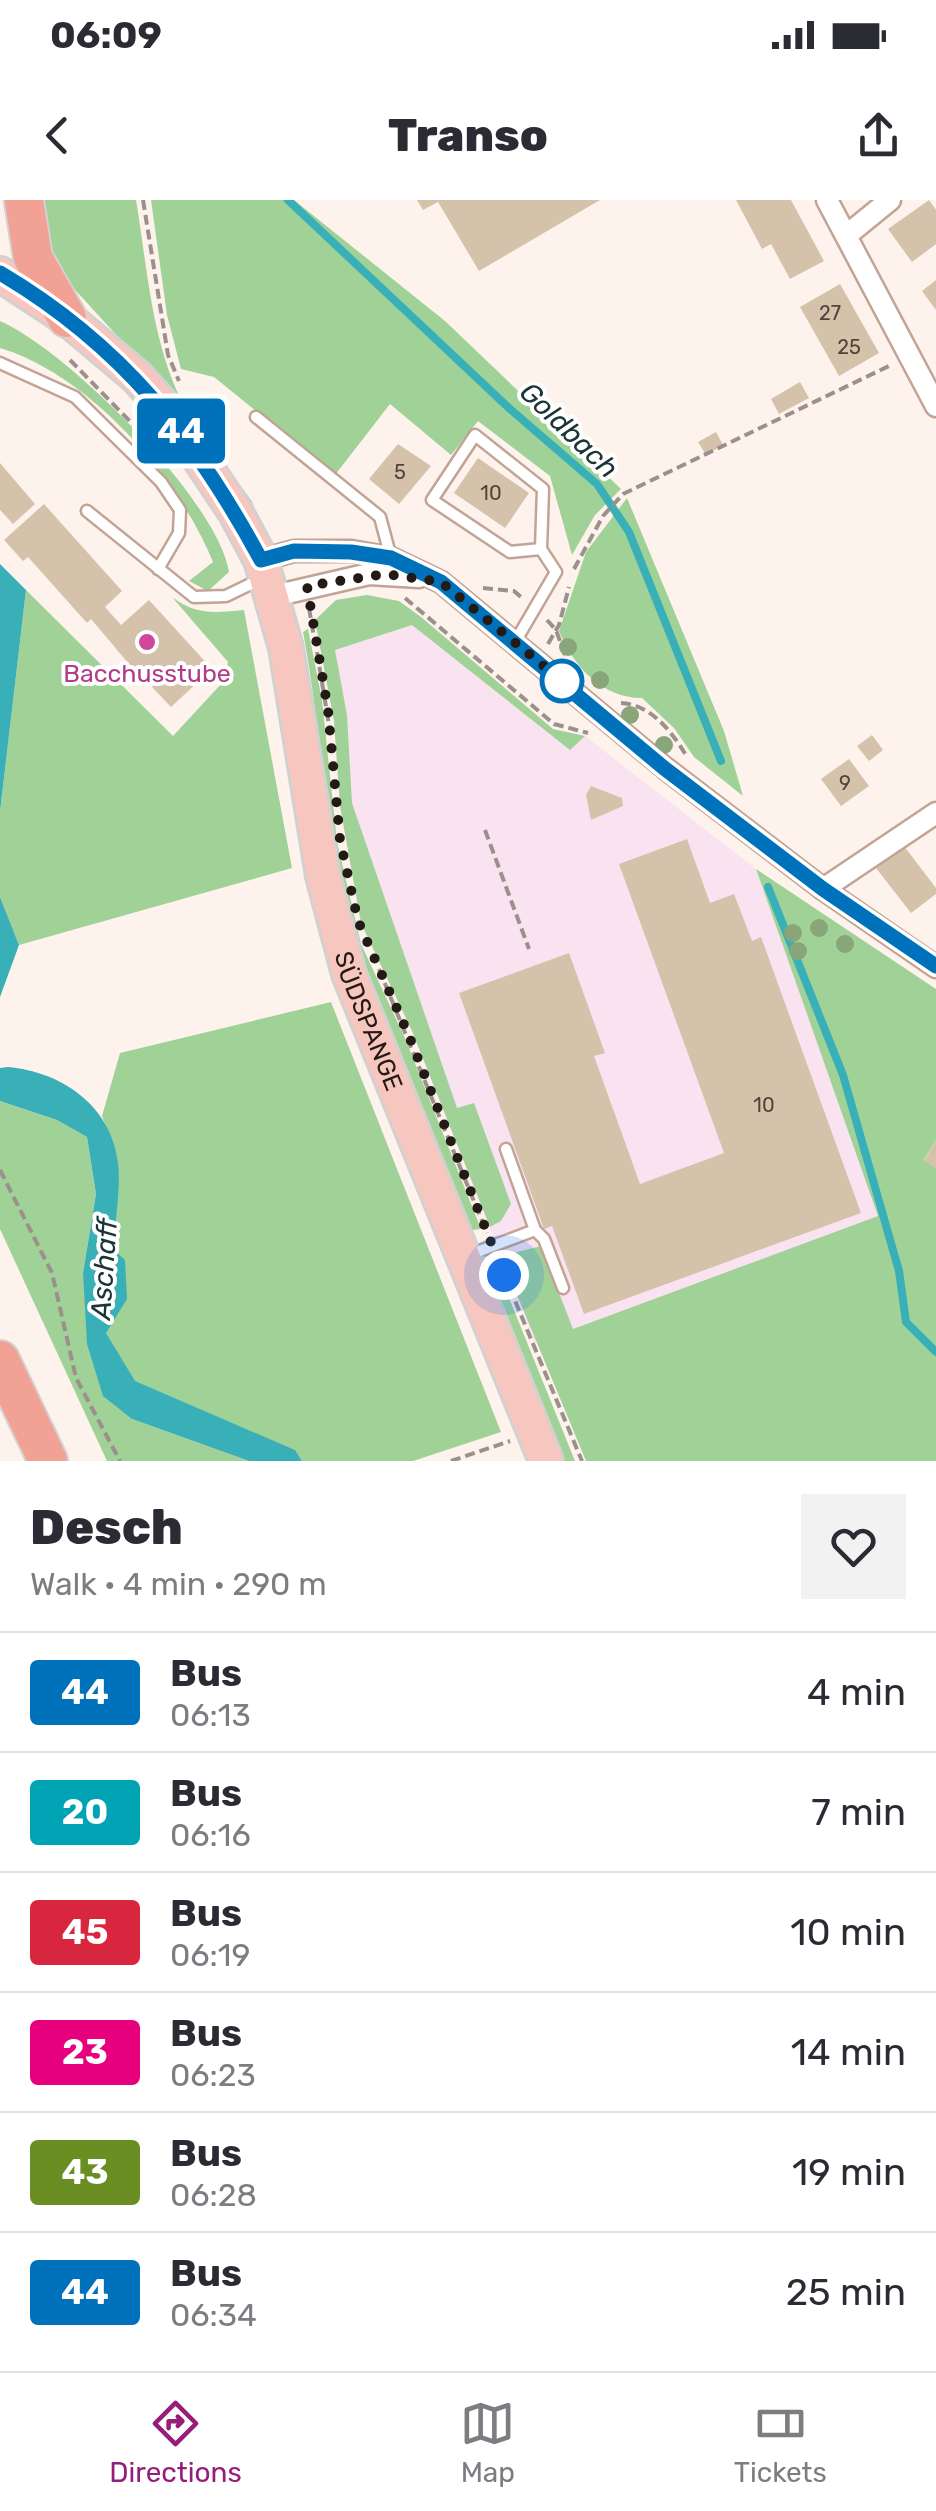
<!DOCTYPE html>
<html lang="en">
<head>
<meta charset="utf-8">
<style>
	body { margin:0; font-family:Rubik,sans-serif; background:#f2f2f3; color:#2b2b33; height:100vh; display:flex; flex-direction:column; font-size:38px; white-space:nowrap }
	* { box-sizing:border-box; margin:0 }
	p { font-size:32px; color:#7c7c81 }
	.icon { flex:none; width:55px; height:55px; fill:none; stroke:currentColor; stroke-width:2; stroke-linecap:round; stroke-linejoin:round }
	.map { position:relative; height:1261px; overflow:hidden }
	.drawer { display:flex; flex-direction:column; background:#fff; flex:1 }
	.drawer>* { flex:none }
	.badge { padding:0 20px; border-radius:8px; font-size:35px; line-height:65px }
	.you { position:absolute; width:50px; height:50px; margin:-25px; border:8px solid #fff; border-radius:50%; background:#1a73e8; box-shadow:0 0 0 15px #1a73e833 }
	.map>.badge { position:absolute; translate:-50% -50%; box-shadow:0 0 0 5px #fff }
	.round { display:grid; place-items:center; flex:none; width:105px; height:105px; border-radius:0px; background:#f2f2f3 }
	.overview { display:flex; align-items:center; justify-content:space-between; height:170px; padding:0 30px }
	h1 { font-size:48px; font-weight:800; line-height:75px }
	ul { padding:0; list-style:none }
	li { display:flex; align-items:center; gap:30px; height:120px; padding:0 30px; border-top:2px solid #e1e1e2 }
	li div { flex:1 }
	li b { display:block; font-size:38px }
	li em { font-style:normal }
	li .badge { min-width:110px; font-weight:700; text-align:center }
	.status { display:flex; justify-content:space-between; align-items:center; height:70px; padding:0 50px; background:#fff; direction:ltr }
	.status svg { height:28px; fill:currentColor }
	header { display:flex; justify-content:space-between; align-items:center; height:130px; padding:0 30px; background:#fff; font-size:45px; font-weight:800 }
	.dock { display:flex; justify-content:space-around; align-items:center; height:140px; border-top:2px solid #e1e1e2; background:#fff; font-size:28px; color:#7c7c81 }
	.dock a { display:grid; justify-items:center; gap:5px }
	.dock .current { color:#951e7a }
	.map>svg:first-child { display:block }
	.commercial { fill:#fae3f1 }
	.green { fill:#a0d298 }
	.water { fill:#39afb7 }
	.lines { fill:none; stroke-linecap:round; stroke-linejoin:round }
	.stream { stroke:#39afb7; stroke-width:8 }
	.building { fill:#d5c2aa }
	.lane-casing { stroke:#c1a496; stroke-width:15 }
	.street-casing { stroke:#c1a496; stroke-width:25 }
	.primary-casing { stroke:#d3d1d0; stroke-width:38 }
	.highway-casing { stroke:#d3d1d0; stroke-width:42 }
	.path { stroke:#9b908b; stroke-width:4; stroke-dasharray:10 5; stroke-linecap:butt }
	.lane { stroke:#fff; stroke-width:10 }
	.street { stroke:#fff; stroke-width:20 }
	.primary { stroke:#f7c7bf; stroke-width:32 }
	.highway { stroke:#f1a294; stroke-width:38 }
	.tree { fill:#88a67a }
	.line-casing { stroke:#fff; stroke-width:22 }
	.line { stroke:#0072bc; stroke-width:15 }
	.walk { stroke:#241a15; stroke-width:10; stroke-dasharray:0 18 }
	.hotel-dot { fill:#d1479c; stroke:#fff; stroke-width:4 }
	.stop-dot { fill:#fff; stroke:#0072bc; stroke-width:5 }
	.labels { text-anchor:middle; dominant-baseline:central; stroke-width:8; stroke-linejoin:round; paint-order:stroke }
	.number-label { font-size:20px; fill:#50443a }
	.hotel-label { font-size:25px; fill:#b23c85; stroke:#fff }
	.street-label { font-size:25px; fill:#241a15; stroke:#fff }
	.water-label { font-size:28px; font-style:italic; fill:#1b3536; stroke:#fff }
</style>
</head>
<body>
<div class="status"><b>06:09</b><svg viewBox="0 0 49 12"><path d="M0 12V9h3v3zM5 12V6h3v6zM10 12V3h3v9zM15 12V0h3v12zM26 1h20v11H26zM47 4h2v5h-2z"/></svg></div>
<header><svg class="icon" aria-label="back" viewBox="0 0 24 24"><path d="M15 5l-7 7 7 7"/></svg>Transo<svg class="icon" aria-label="share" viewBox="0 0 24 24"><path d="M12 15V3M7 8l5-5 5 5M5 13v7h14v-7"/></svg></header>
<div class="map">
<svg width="936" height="1261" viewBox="0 0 936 1261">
	<rect width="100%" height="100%" fill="#fef2ec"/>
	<path class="commercial" d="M 367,395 L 399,401 L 421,417 L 553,529 L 585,536 L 756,669 L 879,1016 L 535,1143 L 412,831 L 361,723 L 340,606 L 334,521 L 315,420 L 336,400 Z"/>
	<g class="green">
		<path d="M 40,0 L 136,0 C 148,71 152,153 190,216 C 208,246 233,274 253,303 L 250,305 L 221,260 L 141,162 L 46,58 Z"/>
		<path d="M 151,0 L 294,0 L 445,121 L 621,289 L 595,315 L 572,355 L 550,276 L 478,221 L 451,255 L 390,204 L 335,275 L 214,177 L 181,169 L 167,115 Z"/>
		<path d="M 0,121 C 67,150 217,299 229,372 L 208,391 L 189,381 L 213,362 C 179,278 90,175 0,148 Z"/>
		<path d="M 627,298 L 724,531 L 743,596 L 694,557 L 674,528 L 642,498 C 602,498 574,467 559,431 L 586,352 Z"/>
		<path d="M 26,390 L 173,536 L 223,482 L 228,462 L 172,397 C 196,415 214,413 244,410 L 292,668 L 19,745 L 0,697 L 0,612 Z"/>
		<path d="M 367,395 L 399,401 L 421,417 L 553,529 L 585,536 L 570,550 L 412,425 L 335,450 L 347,515 L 352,603 L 457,908 L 474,903 L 511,1004 L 501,1021 L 490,1027 L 412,831 L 361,723 L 340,606 L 334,521 L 315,420 L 336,400 Z"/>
		<path d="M 308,429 L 322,500 L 337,642 L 361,744 L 405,838 L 481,1029 L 472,1030 L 461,1016 C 423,922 366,808 343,711 C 322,619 321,525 303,432 Z"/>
		<path d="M 756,669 L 936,789 L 936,940 L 924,960 L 936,968 L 936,1261 L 586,1261 L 501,1056 L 541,1046 L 573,1129 L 878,1016 Z"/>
		<path d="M 331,802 L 501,1232 L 413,1261 L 302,1261 L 294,1250 L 134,1181 L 105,1132 L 118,961 L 102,916 L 120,853 Z"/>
		<path d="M 0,901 L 57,920 L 87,937 L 96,994 L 83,1073 L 132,1219 L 249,1261 L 107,1261 L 0,1029 Z"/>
		<path d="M 496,1066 L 575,1261 L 563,1261 L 486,1078 Z"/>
	</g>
	<g class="water">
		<path d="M 0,364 L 26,390 L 0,612 Z"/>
		<path d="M 0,697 L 19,745 L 0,797 Z"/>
		<path d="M 8,867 C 61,872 110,904 118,962 C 121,989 115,1022 113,1049 L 125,1060 L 127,1099 L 106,1133 L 135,1181 L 295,1250 L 302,1261 L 249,1261 L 132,1219 L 103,1196 L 87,1144 L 83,1073 L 96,994 L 87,937 L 57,920 L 0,901 L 0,868 Z"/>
	</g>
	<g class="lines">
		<g class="stream">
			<path d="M 288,0 L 510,209 L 597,284 L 629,332 L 721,561"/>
			<path d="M 768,687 L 843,875 L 899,1071 L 906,1122 L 936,1152"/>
		</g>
	</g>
	<g class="building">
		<path d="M 417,0 L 600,0 L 479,71 L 438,2 L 423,10 Z"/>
		<path d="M 736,0 L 791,0 L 824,61 L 790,79 L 771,44 L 762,49 Z"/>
		<path d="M 929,0 L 936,10 L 936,44 L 912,62 L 888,29 Z"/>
		<path d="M 936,80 L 936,110 L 922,91 Z"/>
		<path d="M 840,84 L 879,153 L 839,176 L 800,107 Z"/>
		<path d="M 800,182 L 809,198 L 779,214 L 771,199 Z"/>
		<path d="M 716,232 L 723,245 L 706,255 L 698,242 Z"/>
		<path d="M 398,244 L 431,266 L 399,304 L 369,279 Z"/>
		<path d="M 478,258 L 529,293 L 505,328 L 454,293 Z"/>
		<path d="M 0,263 L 35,304 L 13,324 L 0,310 Z"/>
		<path d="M 44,304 L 122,391 L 105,407 L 121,425 L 149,400 L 212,469 L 171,507 L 152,487 L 159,480 L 155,475 L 145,483 L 91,419 L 87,423 L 28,357 L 23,361 L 4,340 Z"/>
		<path d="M 872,535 L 883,550 L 869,561 L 857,546 Z"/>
		<path d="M 849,559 L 869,586 L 841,606 L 821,579 Z"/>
		<path d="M 591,586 L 622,598 L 623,606 L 591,620 L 586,595 Z"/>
		<path d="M 687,639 L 710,703 L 734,694 L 752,741 L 761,737 L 861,1013 L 584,1114 L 552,1026 L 544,1029 L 459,793 L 569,753 L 605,853 L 594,856 L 640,984 L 724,953 L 619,664 Z"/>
		<path d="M 904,646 L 936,688 L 936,694 L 911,713 L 876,668 Z"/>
		<path d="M 936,940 L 936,968 L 924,961 Z"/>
	</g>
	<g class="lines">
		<g class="lane-casing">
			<g id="lane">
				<path d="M 0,163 L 75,197 L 161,282 L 180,310 L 179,333 L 158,369"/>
				<path d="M 256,217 L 380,317 L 391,358"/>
				<path d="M 87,311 L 194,397 L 226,396 L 261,379"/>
				<path d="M 515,442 L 556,372 L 541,349 L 543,289 L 475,235 L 432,300 L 510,352 L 541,349"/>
				<path d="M 535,1030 L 544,1039 L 563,1088"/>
				<path d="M 469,1055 L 535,1030 L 506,949"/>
			</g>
		</g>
		<g class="street-casing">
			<g id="street">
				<path d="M 827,0 L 936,206"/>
				<path d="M 847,35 L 890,0"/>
				<path d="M 261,360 L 294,351 L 351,351 L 391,358 L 441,382 L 665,568 L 823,689 L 936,767"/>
				<path d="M 274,396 L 369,374 L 419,377"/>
				<path d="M 823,689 L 936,613"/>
			</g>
		</g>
		<g class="primary-casing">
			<g id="primary">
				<path id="s1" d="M 0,74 L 67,118 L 137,177 L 170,214 L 236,313 L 261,360 L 286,448 L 323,676 L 349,774 L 546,1261"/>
			</g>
		</g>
		<g class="highway-casing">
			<g id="highway">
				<path d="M 24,1 L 33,58 L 67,118"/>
				<path d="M 0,1160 L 48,1261"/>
			</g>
		</g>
		<g class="path">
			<path d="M 143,0 L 168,155 L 179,181"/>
			<path d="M 70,160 L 161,253"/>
			<path d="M 574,369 L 603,316 L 623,294 L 889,166"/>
			<path d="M 483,388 L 514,391 L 521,397"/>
			<path d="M 405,398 L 554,524 L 588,533"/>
			<path d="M 309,408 L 315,443"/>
			<path d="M 547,420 L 556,430 L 565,455"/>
			<path d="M 548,444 L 559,425 L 569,387"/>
			<path d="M 317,452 L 330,531"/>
			<path d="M 621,503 C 651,504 673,533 687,557"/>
			<path d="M 485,630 L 529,749"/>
			<path d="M 379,769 L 487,1033"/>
			<path d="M 0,970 L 52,1073 L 76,1178 L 120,1261"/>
			<path d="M 498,1060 L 582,1261"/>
			<path d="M 451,1261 L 510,1241"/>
		</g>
		<use href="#lane" class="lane"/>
		<use href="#street" class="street"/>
		<use href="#primary" class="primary"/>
		<use href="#highway" class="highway"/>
	</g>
	<g class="tree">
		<circle cx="568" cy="447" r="9"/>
		<circle cx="600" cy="480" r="9"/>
		<circle cx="630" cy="515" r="9"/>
		<circle cx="664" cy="545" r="9"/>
		<circle cx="819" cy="728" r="9"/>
		<circle cx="793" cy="733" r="9"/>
		<circle cx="845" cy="744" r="9"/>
		<circle cx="798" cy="751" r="9"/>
	</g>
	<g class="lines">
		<g class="line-casing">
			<path id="line" d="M 0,73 C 122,145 195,238 261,360 L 294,351 L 351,352 L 391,358 L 441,382 L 664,568 L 823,689 L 936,766"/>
		</g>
		<use href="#line" class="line"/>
		<path class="walk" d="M 504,1075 L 409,836 L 358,721 L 340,640 L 328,510 L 307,386 L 385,374 L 441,382 L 562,481"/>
	</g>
	<circle class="hotel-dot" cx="147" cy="442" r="10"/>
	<circle class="stop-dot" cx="562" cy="481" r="20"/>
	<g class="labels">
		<g class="number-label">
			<text x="830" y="113">27</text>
			<text x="849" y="147">25</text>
			<text x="400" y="272">5</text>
			<text x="491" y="293">10</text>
			<text x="845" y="583">9</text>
			<text x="764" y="905">10</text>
		</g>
		<g class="hotel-label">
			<text x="147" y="473">Bacchusstube</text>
		</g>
		<g class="street-label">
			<text stroke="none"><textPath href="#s1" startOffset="868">SÜDSPANGE</textPath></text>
		</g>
		<g class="water-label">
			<text transform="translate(569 230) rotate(44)">Goldbach</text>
			<text transform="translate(104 1069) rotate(-86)">Aschaff</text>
		</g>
	</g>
</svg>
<div class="you" style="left:504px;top:1075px"></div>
<b class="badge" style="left:181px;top:231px;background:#0072bc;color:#fff">44</b>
</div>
<section class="drawer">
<div class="overview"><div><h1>Desch</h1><p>Walk · 4 min · 290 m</p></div><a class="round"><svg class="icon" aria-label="heart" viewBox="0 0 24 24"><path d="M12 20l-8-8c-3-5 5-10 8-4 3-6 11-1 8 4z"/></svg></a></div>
<ul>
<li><span class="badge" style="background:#0072bc;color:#fff">44</span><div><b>Bus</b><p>06:13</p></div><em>4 min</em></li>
<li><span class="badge" style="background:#00a3b4;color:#fff">20</span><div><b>Bus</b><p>06:16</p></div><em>7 min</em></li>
<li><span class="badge" style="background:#d7263d;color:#fff">45</span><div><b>Bus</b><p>06:19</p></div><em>10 min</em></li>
<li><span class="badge" style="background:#e6007e;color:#fff">23</span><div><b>Bus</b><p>06:23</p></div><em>14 min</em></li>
<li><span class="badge" style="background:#6b8e23;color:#fff">43</span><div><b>Bus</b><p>06:28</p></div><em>19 min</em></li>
<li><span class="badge" style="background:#0072bc;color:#fff">44</span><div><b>Bus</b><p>06:34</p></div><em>25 min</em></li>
</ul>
</section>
<nav class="dock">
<a class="current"><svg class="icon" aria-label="directions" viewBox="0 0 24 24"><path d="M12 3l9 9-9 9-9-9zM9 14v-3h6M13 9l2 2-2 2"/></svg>Directions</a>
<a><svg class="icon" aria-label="map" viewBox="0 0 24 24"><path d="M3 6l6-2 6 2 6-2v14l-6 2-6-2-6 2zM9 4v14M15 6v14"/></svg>Map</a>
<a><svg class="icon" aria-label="tickets" viewBox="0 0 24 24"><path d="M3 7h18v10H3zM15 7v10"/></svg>Tickets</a>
</nav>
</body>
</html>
